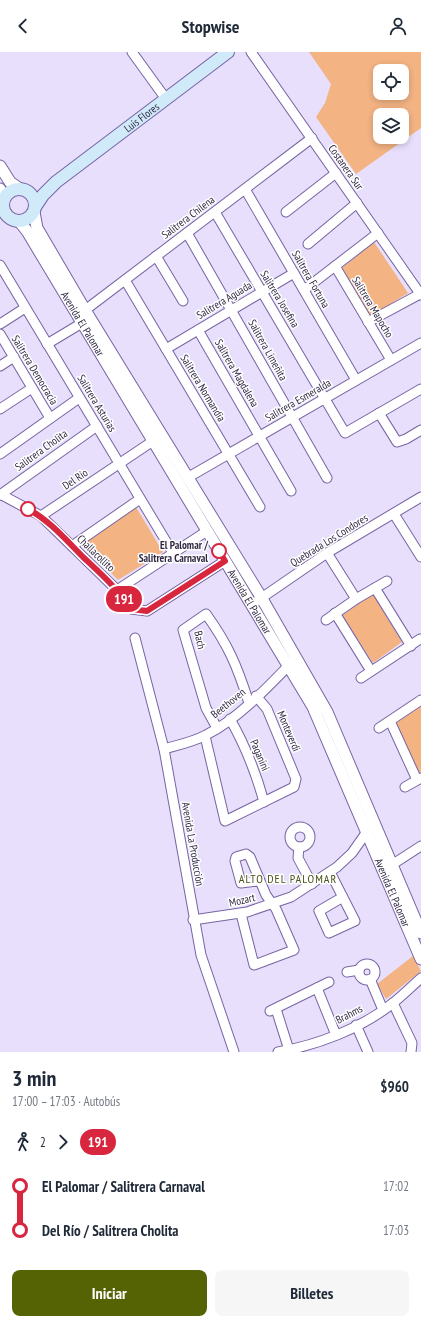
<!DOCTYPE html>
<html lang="es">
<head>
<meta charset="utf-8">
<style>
	body { margin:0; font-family:"PT Sans Narrow",sans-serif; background:#f6f6f7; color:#1f2937; height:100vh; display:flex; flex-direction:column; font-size:15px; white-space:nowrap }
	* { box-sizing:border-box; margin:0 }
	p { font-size:13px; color:#747a83 }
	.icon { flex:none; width:22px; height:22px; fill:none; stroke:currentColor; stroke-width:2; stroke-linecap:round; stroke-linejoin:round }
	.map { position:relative; height:1000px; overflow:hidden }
	.drawer { display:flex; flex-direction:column; background:#fff; flex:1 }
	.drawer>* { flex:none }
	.badge { padding:0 8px; border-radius:13px; font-size:14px; line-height:26px }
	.tools { position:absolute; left:373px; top:12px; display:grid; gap:8px }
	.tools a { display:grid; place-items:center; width:36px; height:36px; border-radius:8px; background:#fff; box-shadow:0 2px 6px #0003; font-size:20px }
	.map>.badge { position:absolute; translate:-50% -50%; box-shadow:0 0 0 2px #fff }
	.legs { display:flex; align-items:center; gap:6px; height:44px; padding:0 12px; font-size:13px }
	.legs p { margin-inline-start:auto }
	.head { display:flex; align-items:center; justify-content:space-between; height:68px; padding:0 12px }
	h1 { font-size:22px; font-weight:700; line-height:30px }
	.primary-button { display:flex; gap:8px; margin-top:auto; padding:8px 12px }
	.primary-button a { flex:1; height:46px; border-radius:8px; background:#566304; color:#fff; font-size:16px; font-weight:700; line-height:46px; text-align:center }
	.primary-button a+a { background:#f6f6f7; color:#1f2937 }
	ul { padding:0 12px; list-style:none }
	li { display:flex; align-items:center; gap:14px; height:44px; font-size:15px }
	li i { display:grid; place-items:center; width:6px; height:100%; margin:0 5px; background:currentColor }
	li i::after { content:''; width:10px; height:10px; margin:-5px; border:3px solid; border-radius:50%; background:#fff }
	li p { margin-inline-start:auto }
	li:first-child i { background:linear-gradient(#0000 50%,currentColor 0) }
	li:last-child i { background:linear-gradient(currentColor 50%,#0000 0) }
	header { display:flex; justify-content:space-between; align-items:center; height:52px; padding:0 12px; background:#fff; font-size:18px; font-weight:700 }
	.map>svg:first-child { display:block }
	.green { fill:#f3b383; fill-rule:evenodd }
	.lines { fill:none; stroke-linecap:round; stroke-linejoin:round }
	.minor-casing { stroke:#7864a3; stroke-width:11 }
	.tertiary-casing { stroke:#7864a3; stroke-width:13 }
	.secondary-casing { stroke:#7864a3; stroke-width:14 }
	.minor { stroke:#fff; stroke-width:9 }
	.tertiary { stroke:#fff; stroke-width:11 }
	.secondary { stroke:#d0eafa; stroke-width:12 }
	.line-1-casing { stroke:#fff; stroke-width:9 }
	.line-1 { stroke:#d7263d; stroke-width:6 }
	.stop-1-dot { fill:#fff; stroke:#d7263d; stroke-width:2 }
	.labels { text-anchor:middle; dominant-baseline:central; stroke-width:3; stroke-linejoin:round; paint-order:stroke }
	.street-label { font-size:11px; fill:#312944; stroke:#fff }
	.stop-label { font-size:11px; font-weight:bold; fill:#312944; stroke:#fff; text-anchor:end }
	.neighbourhood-label { font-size:12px; letter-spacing:1px; fill:#4a531a; stroke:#fff }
</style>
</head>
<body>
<header><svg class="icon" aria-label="back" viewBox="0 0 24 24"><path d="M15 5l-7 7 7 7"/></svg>Stopwise<svg class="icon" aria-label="person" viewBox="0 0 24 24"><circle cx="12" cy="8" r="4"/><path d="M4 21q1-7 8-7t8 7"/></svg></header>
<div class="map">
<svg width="421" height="1000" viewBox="0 0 421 1000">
	<rect width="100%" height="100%" fill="#e7dffc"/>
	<g class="green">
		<path d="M 309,0 L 421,0 L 421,76 L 356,122 L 316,65 L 325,51 L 331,32 ZM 380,19 L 402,19 L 402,41 L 380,41 ZM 380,63 L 402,63 L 402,85 L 380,85 Z"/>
		<path d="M 374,190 L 408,241 L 371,264 L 342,216 Z"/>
		<path d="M 136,455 L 163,500 L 118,528 L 82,492 Z"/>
		<path d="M 373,542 L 402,590 L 373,611 L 342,563 Z"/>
		<path d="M 421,651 L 421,721 L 417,719 L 396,672 L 398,667 Z"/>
		<path d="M 413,904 L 421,919 L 386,947 L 377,932 Z"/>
	</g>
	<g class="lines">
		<g class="minor-casing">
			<g id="minor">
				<path d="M 132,0 L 166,47"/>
				<path d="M 251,0 L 421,243"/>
				<path d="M 245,137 L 356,328"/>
				<path d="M 215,160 L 345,381 L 421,337"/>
				<path d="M 286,160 L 336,121"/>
				<path d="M 187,181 L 327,426"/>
				<path d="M 308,192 L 357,151"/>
				<path d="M 156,204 L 183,249"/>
				<path d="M 0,213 L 173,501"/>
				<path d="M 335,214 L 391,308"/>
				<path d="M 125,228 L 260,455"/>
				<path d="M 304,238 L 378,181"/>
				<path d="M 80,262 L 312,86"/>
				<path d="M 368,270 L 420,242"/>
				<path d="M 0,272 L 25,256"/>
				<path d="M 198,278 L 291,439"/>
				<path d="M 0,282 L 50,366"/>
				<path d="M 47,292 L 82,271"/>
				<path d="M 166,297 L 294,221"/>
				<path d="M 0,314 L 14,305"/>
				<path d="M 0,357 L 32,336"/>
				<path d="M 379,361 L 397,390 L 406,387 L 421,378"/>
				<path d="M 0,402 L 79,346"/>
				<path d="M 187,426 L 421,291"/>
				<path d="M 0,442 L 41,464 L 159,385"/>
				<path d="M 0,443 L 97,374"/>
				<path d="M 394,462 L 421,505"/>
				<path d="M 41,464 L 117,538 L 131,557 L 147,559 L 225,509"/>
				<path d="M 72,494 L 140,447"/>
				<path d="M 327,501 L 356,547"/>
				<path d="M 375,536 L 411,594"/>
				<path d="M 117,538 L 207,479"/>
				<path d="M 257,549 L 327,501 L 421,445"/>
				<path d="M 335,561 L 371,619"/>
				<path d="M 326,568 L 356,547 L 387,529"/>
				<path d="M 135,586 L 164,697 L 201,903 L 234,1000"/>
				<path d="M 361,626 L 420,587"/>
				<path d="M 230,667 C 245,693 256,721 264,750"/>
				<path d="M 390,669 L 417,728"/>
				<path d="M 217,676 L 206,656 L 183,578 L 206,562 C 229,594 237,614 249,651"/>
				<path d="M 379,676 L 421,648"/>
				<path d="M 205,684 L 225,769 L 294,735 L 296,727 L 267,657 L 256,644"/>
				<path d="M 164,697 C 178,693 193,690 206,683 C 237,668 269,634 293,609"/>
				<path d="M 405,735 L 421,726"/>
				<circle cx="300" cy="785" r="10"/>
				<path d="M 299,795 L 298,806 L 312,832"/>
				<path d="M 387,816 L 421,794"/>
				<path d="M 330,820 L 355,869 L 329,881 L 319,859 L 343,845"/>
				<path d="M 241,862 L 254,913 L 294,898 L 276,857 L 266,843 L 250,805 L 246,802 L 236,805 L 235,809 L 241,831 L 259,829"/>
				<path d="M 193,868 L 247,860 L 291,845 L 337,815 L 352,801 L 366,781"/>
				<circle cx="367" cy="920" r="8"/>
				<path d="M 347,920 L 359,918"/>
				<path d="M 370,927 L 383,958"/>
				<path d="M 317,936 L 336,983"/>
				<path d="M 393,951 L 412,991 L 411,1000"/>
				<path d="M 276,957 L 289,998"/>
				<path d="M 270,959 L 329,930"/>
				<path d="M 356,973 L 368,1000"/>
				<path d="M 278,1000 C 318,993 362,976 393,951 C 403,943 412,934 421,926"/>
			</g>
		</g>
		<g class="tertiary-casing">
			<g id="tertiary">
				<path d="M 0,114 L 10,130 L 20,137"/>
				<path d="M 0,137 L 3,148"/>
				<path d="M 34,160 L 37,176 L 85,258 L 261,545 L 327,660 L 421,881"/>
				<path id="s1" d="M 19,169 L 27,179 L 313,655 L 421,907"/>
			</g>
		</g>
		<g class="secondary-casing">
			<g id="secondary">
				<circle cx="19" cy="153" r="16"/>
				<path id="s2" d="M 35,155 L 43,143 L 56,130 L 228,0"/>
			</g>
		</g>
		<use href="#minor" class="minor"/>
		<use href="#tertiary" class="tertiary"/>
		<use href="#secondary" class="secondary"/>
	</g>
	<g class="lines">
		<g class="line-1-casing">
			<path id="line-1" d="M 28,457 C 49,468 66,488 83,505 C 100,521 118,537 131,557 L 147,559 L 225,509 L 219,499"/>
		</g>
		<use href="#line-1" class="line-1"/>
	</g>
	<g class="stop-1-dot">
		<circle cx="28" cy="457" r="7"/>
		<circle cx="219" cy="499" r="7"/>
	</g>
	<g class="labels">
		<g class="street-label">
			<text stroke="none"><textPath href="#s2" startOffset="140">Luis Flores</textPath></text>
			<text transform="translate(346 115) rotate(55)">Costanera Sur</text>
			<text transform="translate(188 165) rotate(-37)">Salitrera Chilena</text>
			<text transform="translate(311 227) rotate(60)">Salitrera Fortuna</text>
			<text transform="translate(280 247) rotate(59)">Salitrera Josefina</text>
			<text transform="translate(224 248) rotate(-31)">Salitrera Aguada</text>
			<text transform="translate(373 255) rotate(59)">Salitrera Mapocho</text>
			<text stroke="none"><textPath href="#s1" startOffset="121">Avenida El Palomar</textPath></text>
			<text transform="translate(268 298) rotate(61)">Salitrera Limeñita</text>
			<text transform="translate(35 318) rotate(59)">Salitrera Democracia</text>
			<text transform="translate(237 321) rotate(60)">Salitrera Magdalena</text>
			<text transform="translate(203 336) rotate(59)">Salitrera Normandia</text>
			<text transform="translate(298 348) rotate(-30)">Salitrera Esmeralda</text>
			<text transform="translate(97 351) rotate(59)">Salitrera Asturias</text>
			<text transform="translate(41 398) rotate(-36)">Salitrera Cholita</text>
			<text transform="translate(75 427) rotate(-34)">Del Río</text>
			<text transform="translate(329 488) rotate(-32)">Quebrada Los Condores</text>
			<text transform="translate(96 501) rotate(44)">Challacollito</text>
			<text stroke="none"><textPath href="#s1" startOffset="445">Avenida El Palomar</textPath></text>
			<text transform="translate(200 588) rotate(78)">Bach</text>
			<text transform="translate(228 651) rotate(-39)">Beethoven</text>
			<text transform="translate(289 679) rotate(67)">Monteverdi</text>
			<text transform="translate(260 703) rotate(67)">Paganini</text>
			<text transform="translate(193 792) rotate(80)">Avenida La Producción</text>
			<text stroke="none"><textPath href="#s1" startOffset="770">Avenida El Palomar</textPath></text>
			<text transform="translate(242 848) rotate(-13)">Mozart</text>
			<text transform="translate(349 962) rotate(-27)">Brahms</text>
		</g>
		<g class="stop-label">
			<text x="208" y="493">El Palomar /<tspan x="208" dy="13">Salitrera Carnaval</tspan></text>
		</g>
		<g class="neighbourhood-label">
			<text x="288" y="826">ALTO DEL PALOMAR</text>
		</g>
	</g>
</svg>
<div class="tools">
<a><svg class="icon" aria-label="locate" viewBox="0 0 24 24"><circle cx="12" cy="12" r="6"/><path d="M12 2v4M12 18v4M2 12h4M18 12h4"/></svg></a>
<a><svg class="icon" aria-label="layers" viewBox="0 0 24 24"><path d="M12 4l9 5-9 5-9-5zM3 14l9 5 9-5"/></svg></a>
</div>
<b class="badge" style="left:124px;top:547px;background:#d7263d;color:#fff">191</b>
</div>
<section class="drawer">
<div class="head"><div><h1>3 min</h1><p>17:00 – 17:03 · Autobús</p></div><b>$960</b></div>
<div class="legs"><svg class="icon" aria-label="walk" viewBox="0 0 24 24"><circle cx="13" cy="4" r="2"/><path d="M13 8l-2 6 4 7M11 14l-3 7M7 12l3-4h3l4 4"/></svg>2<svg class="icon" aria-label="forward" viewBox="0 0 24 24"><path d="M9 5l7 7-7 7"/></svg><b class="badge" style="background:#d7263d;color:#fff">191</b></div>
<ul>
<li><i style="color:#d7263d"></i><b>El Palomar / Salitrera Carnaval</b><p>17:02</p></li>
<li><i style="color:#d7263d"></i><b>Del Río / Salitrera Cholita</b><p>17:03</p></li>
</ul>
<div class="primary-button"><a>Iniciar</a><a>Billetes</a></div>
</section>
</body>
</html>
